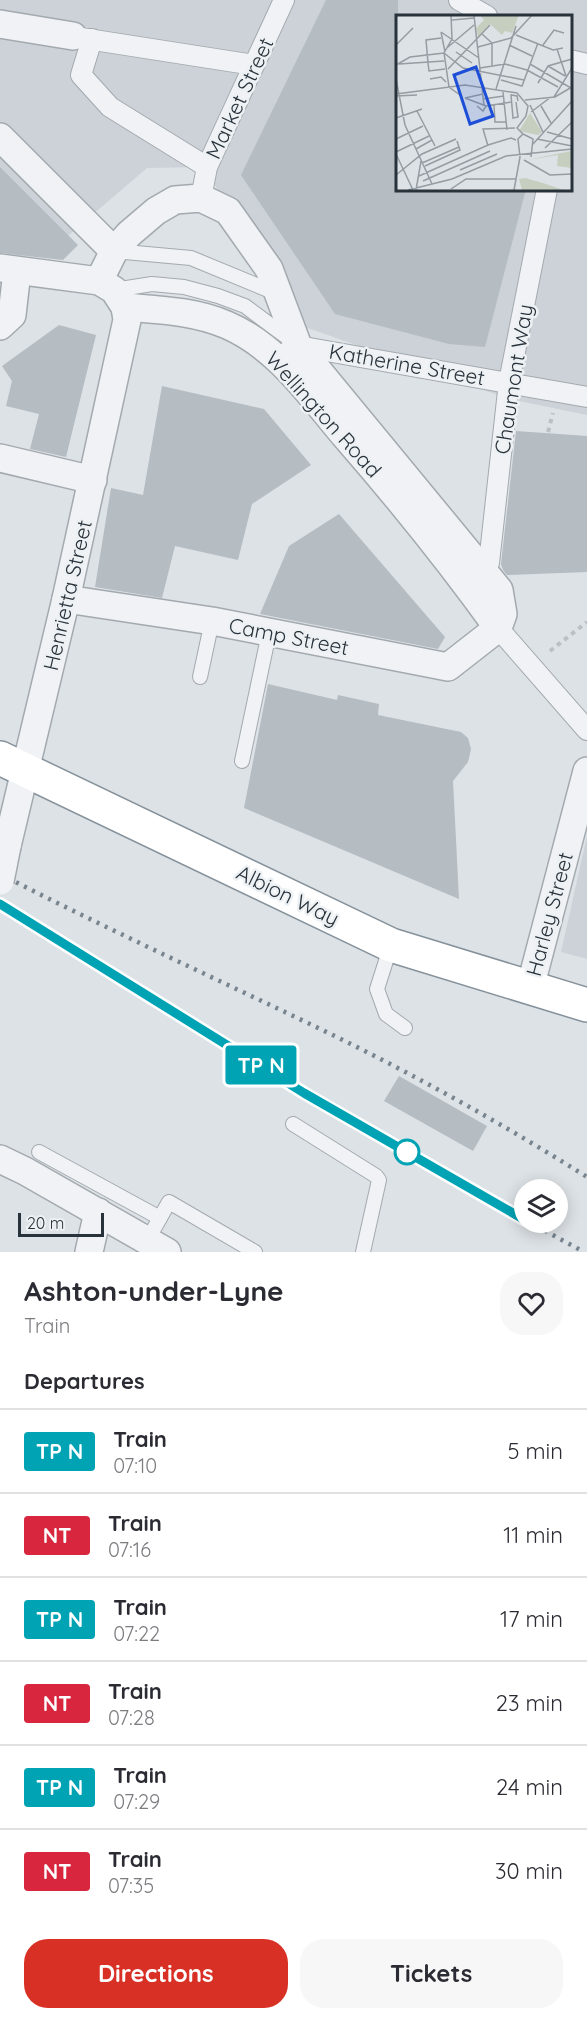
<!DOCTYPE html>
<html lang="en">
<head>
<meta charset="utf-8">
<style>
	body { margin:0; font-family:Quicksand,sans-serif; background:#f7f7f7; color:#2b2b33; height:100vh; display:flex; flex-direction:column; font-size:22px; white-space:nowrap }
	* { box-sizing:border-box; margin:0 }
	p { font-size:20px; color:#7c7c81 }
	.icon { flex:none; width:33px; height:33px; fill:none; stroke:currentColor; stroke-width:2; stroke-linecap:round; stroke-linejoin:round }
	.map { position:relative; height:1252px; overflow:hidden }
	.side { display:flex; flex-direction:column; background:#fff; flex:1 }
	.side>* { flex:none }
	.badge { padding:0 12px; border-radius:4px; font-size:21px; line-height:39px }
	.tools { position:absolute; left:514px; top:1179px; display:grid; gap:12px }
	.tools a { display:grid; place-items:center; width:54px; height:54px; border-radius:50%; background:#fff; box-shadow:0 3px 15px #0003; font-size:30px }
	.scale { position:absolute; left:18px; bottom:15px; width:86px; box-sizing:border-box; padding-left:6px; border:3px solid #28323b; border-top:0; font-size:16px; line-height:21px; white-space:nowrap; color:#28323b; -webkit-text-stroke:4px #edf1f4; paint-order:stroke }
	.map>.badge { position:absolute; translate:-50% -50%; box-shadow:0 0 0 3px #fff }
	h2 { padding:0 24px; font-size:22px; line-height:54px }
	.round { display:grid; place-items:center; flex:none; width:63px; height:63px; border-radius:24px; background:#f7f7f7 }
	.head { display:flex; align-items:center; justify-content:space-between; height:102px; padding:0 24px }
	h1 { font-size:28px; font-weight:700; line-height:45px }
	.action { display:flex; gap:12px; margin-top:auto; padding:12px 24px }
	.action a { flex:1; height:69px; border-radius:24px; background:#d93025; color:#fff; font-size:24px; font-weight:700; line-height:69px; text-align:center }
	.action a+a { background:#f7f7f7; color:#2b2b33 }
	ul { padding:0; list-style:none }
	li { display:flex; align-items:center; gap:18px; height:84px; padding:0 24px; border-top:2px solid #e1e1e2 }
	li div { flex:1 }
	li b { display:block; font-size:22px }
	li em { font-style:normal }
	li .badge { min-width:66px; font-weight:700; text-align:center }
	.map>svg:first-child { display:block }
	.built { fill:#ccd2d7; fill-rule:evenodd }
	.building { fill:#b5bcc2 }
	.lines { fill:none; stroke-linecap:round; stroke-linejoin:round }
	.service-casing { stroke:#a3aaaf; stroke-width:16 }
	.pedestrian-casing { stroke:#a3aaaf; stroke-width:22 }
	.minor-casing { stroke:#a3aaaf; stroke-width:30 }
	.trunk-casing { stroke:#86929b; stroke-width:36 }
	.path { stroke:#bcc0c5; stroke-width:4; stroke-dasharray:4.5 4.5; stroke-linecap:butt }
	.service { stroke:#f0f2f5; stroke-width:14 }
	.pedestrian { stroke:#f0f2f5; stroke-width:20 }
	.minor { stroke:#f0f2f5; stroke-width:27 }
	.trunk { stroke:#fff; stroke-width:33 }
	.rail { stroke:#78848e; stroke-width:4.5; stroke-dasharray:3 6; stroke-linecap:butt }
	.minor-bridge-casing { stroke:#a3aaaf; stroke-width:30; stroke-linecap:butt }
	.minor-bridge { stroke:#f0f2f5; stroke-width:27 }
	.line-casing { stroke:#fff; stroke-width:14 }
	.line { stroke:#00a3b4; stroke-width:9 }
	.stop-dot { fill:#fff; stroke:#00a3b4; stroke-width:3 }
	.labels { text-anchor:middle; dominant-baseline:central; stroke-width:5; stroke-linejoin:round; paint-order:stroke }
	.street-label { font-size:21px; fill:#28323b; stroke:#edf1f4 }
	.inset-road { fill:none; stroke:#959ca2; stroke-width:1.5 }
	.view { fill:#1d4ed8; fill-opacity:0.15; stroke:#1d4ed8; stroke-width:3 }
	.inset-edge { fill:none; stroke:#28323b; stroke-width:3 }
</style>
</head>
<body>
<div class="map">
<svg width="587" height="1252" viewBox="0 0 587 1252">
	<rect width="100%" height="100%" fill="#dde2e6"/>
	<g class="built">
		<path d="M 0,0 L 587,0 L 587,415 L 509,399 L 305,327 L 228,211 L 206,167 L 147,168 L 49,252 L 0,246 ZM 398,16 L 570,16 L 570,189 L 398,189 Z"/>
		<path d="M 587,836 L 587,959 L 561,952 Z"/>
	</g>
	<g class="building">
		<path d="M 326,0 L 398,0 L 398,189 L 526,189 L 485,347 L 449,344 L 335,314 L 241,175 Z"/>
		<path d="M 0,167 L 78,245 L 63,260 L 0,253 Z"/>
		<path d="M 59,325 L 96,335 L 66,457 L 30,449 L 39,414 L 6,406 L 12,381 L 2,366 Z"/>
		<path d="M 162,386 L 264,409 L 311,465 L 252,504 L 238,560 L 175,546 L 162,598 L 95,587 L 111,488 L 143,495 Z"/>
		<path d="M 516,431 L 587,436 L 587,572 L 507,575 L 503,570 L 501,564 Z"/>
		<path d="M 339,514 L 445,637 L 438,649 L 260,614 L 289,546 Z"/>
		<path d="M 268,684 L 337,700 L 338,695 L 379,704 L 378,715 L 461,732 L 468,738 L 471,749 L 468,762 L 453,781 L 459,899 L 244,808 Z"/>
		<path d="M 399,1076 L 487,1126 L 473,1151 L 384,1101 Z"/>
	</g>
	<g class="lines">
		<g class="service-casing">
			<g id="service">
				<path d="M 114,251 L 191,258 L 278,294"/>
				<path d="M 114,290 L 152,284 L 184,287 L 218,296 L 245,306 L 292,341"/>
				<path d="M 200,677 L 212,621"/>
				<path d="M 242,761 L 269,633"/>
				<path d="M 391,945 L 377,989 L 386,1014 L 405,1028"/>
				<path d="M 293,1124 L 376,1176 L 379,1180 L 363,1252"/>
				<path d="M 39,1152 L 160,1218"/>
				<path d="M 147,1241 L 169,1202 L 255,1252"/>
			</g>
		</g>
		<g class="pedestrian-casing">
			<g id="pedestrian">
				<path d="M 459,0 L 487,16"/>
				<path d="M 81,38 L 254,65"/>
				<path d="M 92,39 L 81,75 L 110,107 L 207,167"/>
				<path d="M 570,60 L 587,64"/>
				<path d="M 201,198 L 207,167 L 284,0"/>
				<path d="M 298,346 L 587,397"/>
				<path d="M 483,569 L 489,563 L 509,382 L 547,189"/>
				<path d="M 498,628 L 587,730"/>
			</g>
		</g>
		<g class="minor-casing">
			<g id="minor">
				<path d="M 0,24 L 73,36"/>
				<path d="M 0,137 L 114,251"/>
				<path d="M 0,268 L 99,281 L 114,290 L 125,307 L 127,320 L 66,599 L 7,846"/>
				<path d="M 99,281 L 114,251 L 129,234 L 156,211 L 175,200 L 201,198 L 228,211 L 269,269 L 298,346 L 286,359"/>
				<path d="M 125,307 C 160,310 195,311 227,325 C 278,347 310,395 345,436 C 399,498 450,561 498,628"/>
				<path d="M 0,326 L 12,315 L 17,271"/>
				<path d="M 298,346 L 499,590 L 503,614 L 498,628"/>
				<path d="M 0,458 L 93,480"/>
				<path d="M 66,599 L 212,621 L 448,667 L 498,628"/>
				<path d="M 530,988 L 587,771"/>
				<path d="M 0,1159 L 25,1171 L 167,1252"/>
				<path d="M 89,1252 L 98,1212"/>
			</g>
		</g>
		<g class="trunk-casing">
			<path id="trunk" d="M 0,758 L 391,945 L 587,1005"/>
		</g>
		<g class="path">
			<path d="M 548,432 L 553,413"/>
			<path d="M 550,651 L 587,622"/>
		</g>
		<use href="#service" class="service"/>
		<use href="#pedestrian" class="pedestrian"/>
		<use href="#minor" class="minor"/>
		<use href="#trunk" class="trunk"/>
		<g class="rail">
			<path d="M 0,874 C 103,927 208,975 312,1025 C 406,1070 498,1121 587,1177"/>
			<path d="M 0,904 L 304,1093 L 525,1220"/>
			<path d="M 529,1222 L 584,1252"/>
		</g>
		<g class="minor-bridge-casing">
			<path id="minor-bridge" d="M 0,881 L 7,846"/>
		</g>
		<use href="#minor-bridge" class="minor-bridge"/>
	</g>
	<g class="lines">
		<g class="line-casing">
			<path id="line" d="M 0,904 L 304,1093 L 525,1220"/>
		</g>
		<use href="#line" class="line"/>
	</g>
	<circle class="stop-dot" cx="407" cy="1152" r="12"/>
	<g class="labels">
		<g class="street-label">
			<text transform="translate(239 98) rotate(-65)">Market Street</text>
			<text transform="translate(407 364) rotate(10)">Katherine Street</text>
			<text transform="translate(513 379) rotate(-81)">Chaumont Way</text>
			<text transform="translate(324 414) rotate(48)">Wellington Road</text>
			<text transform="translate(67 595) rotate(-77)">Henrietta Street</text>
			<text transform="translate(289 636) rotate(11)">Camp Street</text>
			<text transform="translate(288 895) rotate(26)">Albion Way</text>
			<text transform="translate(549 914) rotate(-75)">Harley Street</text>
		</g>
	</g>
	<g transform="translate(396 15)">
		<rect width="176" height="176" fill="#dde2e6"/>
		<path d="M 84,0 L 123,0 L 116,18 L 109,16 L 106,20 L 94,9 L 82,22 L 80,13 L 88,5 ZM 134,98 L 146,117 L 142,120 L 123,116 ZM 175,136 L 175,153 L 161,151 L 162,140 L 131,145 ZM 129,163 L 147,168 L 167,175 L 126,175 L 123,164 Z" fill="#c6cfbf"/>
		<path class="inset-road" d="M 55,0 L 56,24 L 48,38 L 53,72 L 64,80M 78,0 L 88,91M 56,5 L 78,3M 45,17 L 83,43M 45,17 L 49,37M 86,19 L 96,28 L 96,52M 120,20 L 157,35 L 167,33M 45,23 L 30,25 L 32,48 L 33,56 L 49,54M 0,30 L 17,13M 113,30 L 136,41M 147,30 L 158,15 L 168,18M 52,32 L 78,10M 82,32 L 115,23 L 136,0M 161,34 L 170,61M 60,37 L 76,48M 48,38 L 67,53 L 128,65M 3,49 L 48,46M 134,49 L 175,73M 0,50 L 14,42 L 48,38M 152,51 L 169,61M 84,53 L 109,49 L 131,55 L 162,72M 52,54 L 94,10M 0,64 L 9,110 L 36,169M 34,64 L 45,62 L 50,67M 105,65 L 126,71 L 142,28M 142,68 L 152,51 L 176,44M 100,74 L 120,11M 107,77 L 111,115M 0,79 L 69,70 L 121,78 L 132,91 L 130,101 L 121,113 L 127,119M 0,81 L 21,80M 158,82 L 176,53M 69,83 L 90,91M 69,83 L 87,79M 87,84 L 108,81M 129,85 L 159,82 L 176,72M 120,87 L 122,102 L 117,103 L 115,80 L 121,81 L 122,86M 98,90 L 99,107 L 110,107M 134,90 L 147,117M 81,91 L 87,96 L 90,91 L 116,87M 145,91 L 155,108M 21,96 L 39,131M 135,97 L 155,82M 0,103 L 26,94M 151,117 L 176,124M 0,124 L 27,111M 141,124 L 176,131M 137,129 L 176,86M 92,131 L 87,114 L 119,113M 149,133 L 176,107M 20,134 L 36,125M 0,137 L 33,121M 0,139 L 17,175M 124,142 L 122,124 L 127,119 L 137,124 L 135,142M 128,145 L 154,160 L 176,159M 26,148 L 63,132 L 61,126M 29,151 L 64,135 L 63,132M 64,155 L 101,139M 0,160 L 26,139 L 60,124M 23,161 L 92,130 L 115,123 L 120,125M 27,166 L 94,136M 55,174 L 70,164 L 120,164M 12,175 L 56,164 L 110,141 L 176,134M 20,175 L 25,146M 118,175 L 124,142"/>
		<path class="view" d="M 80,52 L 97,101 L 74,109 L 58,60 Z"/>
		<rect width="176" height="176" class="inset-edge"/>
	</g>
</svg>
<div class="tools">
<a><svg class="icon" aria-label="layers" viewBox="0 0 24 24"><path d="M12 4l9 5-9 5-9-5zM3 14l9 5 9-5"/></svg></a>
</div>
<div class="scale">20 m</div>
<b class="badge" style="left:261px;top:1065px;background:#00a3b4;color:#fff">TP N</b>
</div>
<section class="side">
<div class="head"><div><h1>Ashton-under-Lyne</h1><p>Train</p></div><a class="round"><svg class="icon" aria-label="heart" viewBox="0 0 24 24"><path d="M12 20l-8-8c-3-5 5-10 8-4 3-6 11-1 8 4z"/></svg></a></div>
<h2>Departures</h2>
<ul>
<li><span class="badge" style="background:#00a3b4;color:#fff">TP N</span><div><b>Train</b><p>07:10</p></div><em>5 min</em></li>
<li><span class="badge" style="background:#d7263d;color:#fff">NT</span><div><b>Train</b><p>07:16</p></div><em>11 min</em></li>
<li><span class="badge" style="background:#00a3b4;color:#fff">TP N</span><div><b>Train</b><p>07:22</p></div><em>17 min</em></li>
<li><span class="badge" style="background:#d7263d;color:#fff">NT</span><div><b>Train</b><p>07:28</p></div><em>23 min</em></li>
<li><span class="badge" style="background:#00a3b4;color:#fff">TP N</span><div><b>Train</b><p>07:29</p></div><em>24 min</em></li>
<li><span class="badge" style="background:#d7263d;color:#fff">NT</span><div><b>Train</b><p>07:35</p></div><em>30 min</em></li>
</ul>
<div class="action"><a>Directions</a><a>Tickets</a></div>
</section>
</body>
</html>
